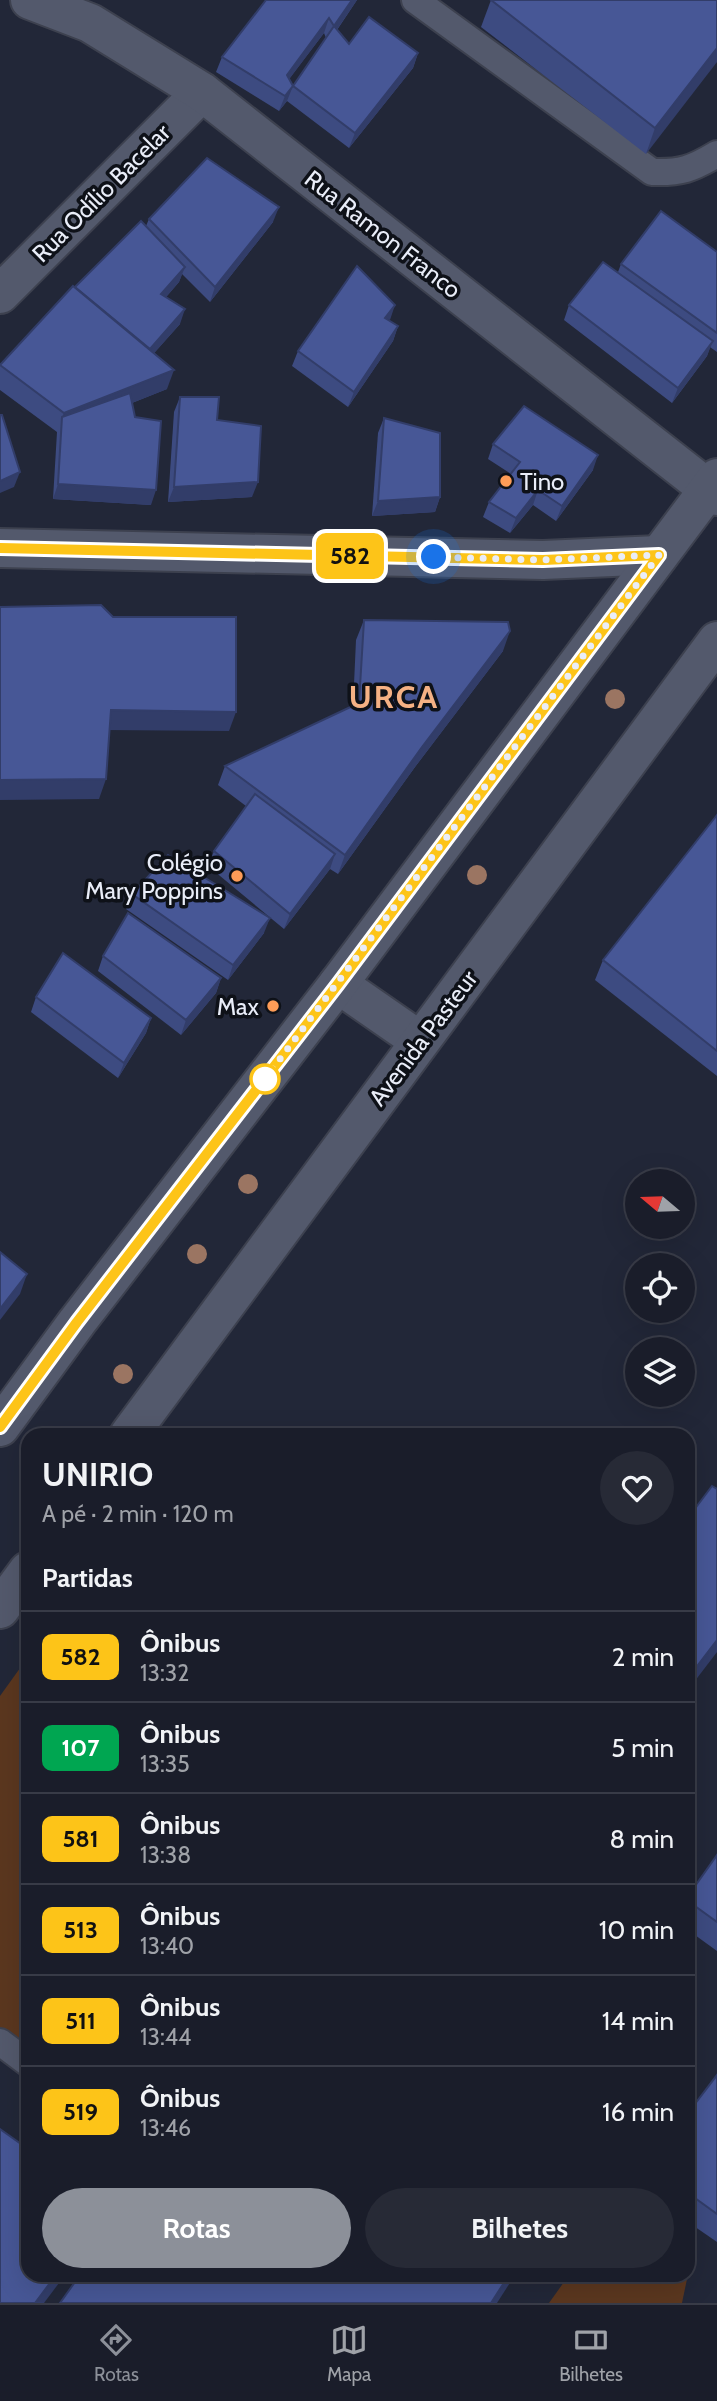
<!DOCTYPE html>
<html lang="pt">
<head>
<meta charset="utf-8">
<style>
	body { margin:0; font-family:Cabin,sans-serif; background:#272a36; color:#f1f3f6; height:100vh; display:flex; flex-direction:column; font-size:26px; white-space:nowrap }
	* { box-sizing:border-box; margin:0 }
	p { font-size:23px; color:#9fa2a8 }
	.icon { flex:none; width:38px; height:38px; fill:none; stroke:currentColor; stroke-width:2; stroke-linecap:round; stroke-linejoin:round }
	.map { position:relative; flex:1; overflow:hidden }
	.side { position:absolute; left:21px; top:1428px; width:674px; height:854px; display:flex; flex-direction:column; background:#1a1d2a; border-radius:21px; box-shadow:0 7px 28px #0002,0 0 0 2px #383b47 }
	.side>* { flex:none }
	.badge { padding:0 14px; border-radius:10px; font-size:24px; line-height:46px }
	.needle { width:46px; rotate:289deg }
	.tools { position:absolute; left:625px; top:1169px; display:grid; gap:14px }
	.tools a { display:grid; place-items:center; width:70px; height:70px; border-radius:50%; background:#1a1d2a; box-shadow:0 7px 28px #0002,0 0 0 2px #383b47; font-size:35px }
	.you { position:absolute; width:35px; height:35px; margin:-18px; border:5px solid #fff; border-radius:50%; background:#1a73e8; box-shadow:0 0 0 10px #1a73e833 }
	.map>.badge { position:absolute; translate:-50% -50%; box-shadow:0 0 0 4px #fff }
	h2 { padding:0 21px; font-size:26px; line-height:63px }
	.round { display:grid; place-items:center; flex:none; width:74px; height:74px; border-radius:37px; background:#272a36 }
	.summary { display:flex; align-items:center; justify-content:space-between; height:119px; padding:0 21px }
	h1 { font-size:33px; font-weight:700; line-height:52px }
	.button { display:flex; gap:14px; margin-top:auto; padding:14px 21px }
	.button a { flex:1; height:80px; border-radius:42px; background:#8c9099; color:#fff; font-size:28px; font-weight:700; line-height:80px; text-align:center }
	.button a+a { background:#272a36; color:#f1f3f6 }
	ul { padding:0; list-style:none }
	li { display:flex; align-items:center; gap:21px; height:91px; padding:0 21px; border-top:2px solid #383b47 }
	li div { flex:1 }
	li b { display:block; font-size:26px }
	li em { font-style:normal }
	li .badge { min-width:77px; font-weight:700; text-align:center }
	.dock { display:flex; justify-content:space-around; align-items:center; height:98px; border-top:2px solid #383b47; background:#1a1d2a; font-size:19px; color:#9fa2a8 }
	.dock a { display:grid; justify-items:center; gap:4px }
	.dock .active { color:#8c9099 }
	.map>svg:first-child { display:block }
	.green { fill:#5b371f }
	.lines { fill:none; stroke-linecap:round; stroke-linejoin:round }
	.lane-casing { stroke:#3d414f; stroke-width:30 }
	.street-casing { stroke:#3d414f; stroke-width:42 }
	.secondary-casing { stroke:#3d414f; stroke-width:42 }
	.lane { stroke:#53596c; stroke-width:26 }
	.street { stroke:#53596c; stroke-width:38 }
	.secondary { stroke:#53596c; stroke-width:38 }
	.tree { fill:#9b7562 }
	.wall { fill:#3d4b81; fill-rule:evenodd }
	.shaded-wall { fill:#323d69 }
	.building { fill:#475796; stroke:#323d69; stroke-width:2; fill-rule:evenodd }
	.line-casing { stroke:#fff; stroke-width:16 }
	.line { stroke:#fdc418; stroke-width:10 }
	.walk { stroke:#e9edf8; stroke-width:7; stroke-dasharray:0 12.6 }
	.poi-dot { fill:#fe9c57; stroke:#0e1118; stroke-width:2.5 }
	.stop-dot { fill:#fff; stroke:#fdc418; stroke-width:3.5 }
	.labels { text-anchor:middle; dominant-baseline:central; stroke-width:7; stroke-linejoin:round; paint-order:stroke }
	.street-label { font-size:24px; fill:#e9edf8; stroke:#0e1118 }
	.poi-label { font-size:24px; fill:#e9edf8; stroke:#0e1118; text-anchor:end }
	.district-label { font-size:32px; font-weight:bold; letter-spacing:2px; fill:#f5b184; stroke:#0e1118 }
</style>
</head>
<body>
<div class="map">
<svg width="717" height="2303" viewBox="0 0 717 2303">
	<rect width="100%" height="100%" fill="#222738"/>
	<g class="green">
		<path d="M 28,1657 L 28,2055 L 0,2036 L 0,1696 Z"/>
		<path d="M 569,2275 L 681,2275 L 687,2279 L 682,2303 L 549,2303 Z"/>
	</g>
	<g class="lines">
		<g class="lane-casing">
			<g id="lane">
				<path d="M 415,0 L 652,172 C 681,173 692,169 717,154"/>
				<path d="M 0,2042 L 28,2063"/>
			</g>
		</g>
		<g class="street-casing">
			<g id="street">
				<path d="M 0,294 L 202,92"/>
				<path d="M 0,548 L 543,560 L 659,555"/>
			</g>
		</g>
		<g class="secondary-casing">
			<g id="secondary">
				<path d="M 30,0 L 90,23 L 202,92 L 717,496"/>
				<path d="M 338,984 L 420,1041"/>
				<path d="M 0,1427 L 77,1322 L 338,984 L 717,478"/>
				<path d="M 129,1435 L 717,641"/>
				<path d="M 0,1609 L 28,1571"/>
			</g>
		</g>
		<use href="#lane" class="lane"/>
		<use href="#street" class="street"/>
		<use href="#secondary" class="secondary"/>
	</g>
	<g class="tree">
		<circle cx="615" cy="699" r="10"/>
		<circle cx="477" cy="875" r="10"/>
		<circle cx="248" cy="1184" r="10"/>
		<circle cx="197" cy="1254" r="10"/>
		<circle cx="123" cy="1374" r="10"/>
	</g>
	<g class="wall">
		<path d="M 266,0 L 357,0 L 337,30 L 349,44 L 418,53 L 413,68 L 349,148 L 287,101 L 279,111 L 216,72 L 222,57 ZM 324,33 L 326,38 L 293,86 L 289,79 Z"/>
		<path d="M 491,0 L 717,0 L 646,154 L 481,27 Z"/>
		<path d="M 149,219 L 273,222 L 210,302 L 182,274 L 179,282 L 166,297 L 180,324 L 154,353 L 167,389 L 132,403 L 151,505 L 53,499 L 57,432 L 0,390 L 0,364 L 75,287 L 146,226 Z"/>
		<path d="M 717,252 L 717,352 L 710,347 L 707,356 L 672,403 L 564,320 L 569,305 L 618,272 L 621,264 Z"/>
		<path d="M 389,321 L 398,326 L 393,341 L 348,407 L 292,366 L 298,351 Z"/>
		<path d="M 180,397 L 252,497 L 168,502 L 174,412 Z"/>
		<path d="M 384,418 L 440,497 L 435,512 L 372,516 L 378,433 Z"/>
		<path d="M 493,444 L 593,470 L 556,521 L 533,505 L 510,533 L 483,517 L 489,502 L 511,474 L 488,459 Z"/>
		<path d="M 364,620 L 503,651 L 415,767 L 338,874 L 330,869 L 284,929 L 208,866 L 214,851 L 246,806 L 218,785 L 225,766 L 353,706 L 356,640 Z"/>
		<path d="M 717,815 L 717,1076 L 595,980 L 603,960 Z"/>
		<path d="M 132,894 L 264,933 L 228,980 L 126,909 Z"/>
		<path d="M 103,956 L 221,978 L 216,993 L 181,1035 L 98,971 Z"/>
		<path d="M 36,997 L 151,1018 L 146,1033 L 118,1078 L 31,1012 Z"/>
		<path d="M 717,1855 L 717,1951 L 688,1930 L 688,1896 Z"/>
		<path d="M 717,2075 L 717,2242 L 688,2222 L 688,2113 Z"/>
	</g>
	<g class="shaded-wall">
		<path d="M 352,0 L 357,0 L 329,41 L 334,26 Z"/>
		<path d="M 329,18 L 324,33 L 281,90 L 287,75 Z"/>
		<path d="M 717,48 L 717,62 L 646,154 L 655,128 Z"/>
		<path d="M 418,53 L 413,68 L 349,148 L 355,133 Z"/>
		<path d="M 293,86 L 287,101 L 279,111 L 285,96 Z"/>
		<path d="M 279,207 L 273,222 L 210,302 L 215,287 Z"/>
		<path d="M 185,267 L 179,282 L 156,309 L 161,294 Z"/>
		<path d="M 395,305 L 390,320 L 385,318 Z"/>
		<path d="M 185,309 L 180,324 L 141,368 L 147,353 Z"/>
		<path d="M 398,326 L 393,341 L 348,407 L 354,392 Z"/>
		<path d="M 713,341 L 707,356 L 672,403 L 678,388 Z"/>
		<path d="M 174,370 L 167,389 L 61,431 L 62,417 L 64,413 Z"/>
		<path d="M 598,455 L 593,470 L 556,521 L 562,506 Z"/>
		<path d="M 20,472 L 14,487 L 0,493 L 0,481 Z"/>
		<path d="M 258,482 L 252,497 L 168,502 L 174,487 Z"/>
		<path d="M 58,484 L 156,490 L 151,505 L 53,499 Z"/>
		<path d="M 538,490 L 533,505 L 510,533 L 516,518 Z"/>
		<path d="M 440,497 L 435,512 L 372,516 L 378,501 Z"/>
		<path d="M 510,631 L 503,651 L 415,767 L 338,874 L 345,855 L 422,747 Z"/>
		<path d="M 111,710 L 236,712 L 229,731 L 104,730 Z"/>
		<path d="M 106,779 L 99,799 L 0,800 L 0,780 Z"/>
		<path d="M 335,854 L 330,869 L 284,929 L 290,914 Z"/>
		<path d="M 270,918 L 264,933 L 228,980 L 233,965 Z"/>
		<path d="M 221,978 L 216,993 L 181,1035 L 186,1020 Z"/>
		<path d="M 151,1018 L 146,1033 L 118,1078 L 124,1063 Z"/>
		<path d="M 27,1274 L 20,1294 L 0,1320 L 0,1309 Z"/>
		<path d="M 717,1640 L 717,1652 L 688,1690 L 688,1678 Z"/>
		<path d="M 56,2275 L 65,2275 L 44,2303 L 35,2303 Z"/>
		<path d="M 509,2275 L 515,2275 L 497,2303 L 491,2303 Z"/>
	</g>
	<g class="building">
		<path d="M 266,0 L 352,0 L 334,26 L 349,44 L 369,17 L 418,53 L 355,133 L 293,86 L 285,96 L 222,57 ZM 329,18 L 334,26 L 293,86 L 287,75 Z"/>
		<path d="M 491,0 L 717,0 L 717,48 L 655,128 Z"/>
		<path d="M 207,158 L 279,207 L 215,287 L 149,219 Z"/>
		<path d="M 661,211 L 717,252 L 717,333 L 621,264 Z"/>
		<path d="M 141,221 L 185,267 L 161,294 L 185,309 L 150,349 L 75,287 Z"/>
		<path d="M 603,262 L 713,341 L 678,388 L 569,305 Z"/>
		<path d="M 357,266 L 395,305 L 385,318 L 398,326 L 354,392 L 298,351 Z"/>
		<path d="M 73,286 L 174,370 L 64,413 L 0,365 Z"/>
		<path d="M 130,393 L 135,417 L 161,421 L 156,490 L 58,484 L 62,417 Z"/>
		<path d="M 180,397 L 219,397 L 217,420 L 261,426 L 258,482 L 174,487 Z"/>
		<path d="M 524,406 L 598,455 L 562,506 L 538,490 L 516,518 L 489,502 L 520,462 L 493,444 Z"/>
		<path d="M 0,415 L 2,415 L 20,472 L 0,481 Z"/>
		<path d="M 384,418 L 440,433 L 440,497 L 378,501 Z"/>
		<path d="M 101,605 L 113,617 L 236,617 L 236,712 L 111,710 L 106,779 L 0,780 L 0,607 Z"/>
		<path d="M 364,620 L 508,622 L 510,631 L 422,747 L 345,855 L 225,766 L 359,703 Z"/>
		<path d="M 255,794 L 335,854 L 290,914 L 214,851 Z"/>
		<path d="M 717,815 L 717,1051 L 603,960 Z"/>
		<path d="M 168,855 L 270,918 L 233,965 L 132,894 Z"/>
		<path d="M 128,913 L 221,978 L 186,1020 L 103,956 Z"/>
		<path d="M 63,953 L 151,1018 L 124,1063 L 36,997 Z"/>
		<path d="M 0,1252 L 27,1274 L 0,1309 Z"/>
		<path d="M 712,1486 L 717,1489 L 717,1640 L 688,1678 L 688,1518 Z"/>
		<path d="M 717,1855 L 717,1922 L 688,1901 L 688,1896 Z"/>
		<path d="M 717,2075 L 717,2214 L 688,2193 L 688,2113 Z"/>
		<path d="M 0,2129 L 28,2149 L 28,2275 L 56,2275 L 35,2303 L 0,2303 Z"/>
		<path d="M 80,2275 L 509,2275 L 491,2303 L 60,2303 Z"/>
	</g>
	<g class="lines">
		<g class="line-casing">
			<path id="line" d="M 0,548 L 543,560 L 659,555 L 338,984 L 77,1322 L 0,1427"/>
		</g>
		<use href="#line" class="line"/>
		<path class="walk" d="M 265,1079 L 659,555 L 543,560 L 434,557"/>
	</g>
	<g class="poi-dot">
		<circle cx="506" cy="481" r="7"/>
		<circle cx="237" cy="876" r="7"/>
		<circle cx="273" cy="1006" r="7"/>
	</g>
	<circle class="stop-dot" cx="265" cy="1079" r="14"/>
	<g class="labels">
		<g class="street-label">
			<text transform="translate(101 193) rotate(-45)">Rua Odílio Bacelar</text>
			<text transform="translate(383 234) rotate(38)">Rua Ramon Franco</text>
			<text transform="translate(423 1038) rotate(-53)">Avenida Pasteur</text>
		</g>
		<g class="poi-label">
			<text x="520" y="481" text-anchor="start">Tino</text>
			<text x="223" y="862">Colégio<tspan x="223" dy="28">Mary Poppins</tspan></text>
			<text x="259" y="1006">Max</text>
		</g>
		<g class="district-label">
			<text x="394" y="696">URCA</text>
		</g>
	</g>
</svg>
<div class="tools">
<a><svg class="needle" viewBox="-14 -14 28 28"><path d="M0-13l5 13h-10z" fill="#e53935"/><path d="M0 13l5-13h-10z" fill="#9fa2a8"/></svg></a>
<a><svg class="icon" aria-label="locate" viewBox="0 0 24 24"><circle cx="12" cy="12" r="6"/><path d="M12 2v4M12 18v4M2 12h4M18 12h4"/></svg></a>
<a><svg class="icon" aria-label="layers" viewBox="0 0 24 24"><path d="M12 4l9 5-9 5-9-5zM3 14l9 5 9-5"/></svg></a>
</div>
<div class="you" style="left:434px;top:557px"></div>
<b class="badge" style="left:350px;top:556px;background:#fdc418;color:#111">582</b>
<section class="side">
<div class="summary"><div><h1>UNIRIO</h1><p>A pé · 2 min · 120 m</p></div><a class="round"><svg class="icon" aria-label="heart" viewBox="0 0 24 24"><path d="M12 20l-8-8c-3-5 5-10 8-4 3-6 11-1 8 4z"/></svg></a></div>
<h2>Partidas</h2>
<ul>
<li><span class="badge" style="background:#fdc418;color:#111">582</span><div><b>Ônibus</b><p>13:32</p></div><em>2 min</em></li>
<li><span class="badge" style="background:#00a651;color:#fff">107</span><div><b>Ônibus</b><p>13:35</p></div><em>5 min</em></li>
<li><span class="badge" style="background:#fdc418;color:#111">581</span><div><b>Ônibus</b><p>13:38</p></div><em>8 min</em></li>
<li><span class="badge" style="background:#fdc418;color:#111">513</span><div><b>Ônibus</b><p>13:40</p></div><em>10 min</em></li>
<li><span class="badge" style="background:#fdc418;color:#111">511</span><div><b>Ônibus</b><p>13:44</p></div><em>14 min</em></li>
<li><span class="badge" style="background:#fdc418;color:#111">519</span><div><b>Ônibus</b><p>13:46</p></div><em>16 min</em></li>
</ul>
<div class="button"><a>Rotas</a><a>Bilhetes</a></div>
</section>
</div>
<nav class="dock">
<a class="active"><svg class="icon" aria-label="directions" viewBox="0 0 24 24"><path d="M12 3l9 9-9 9-9-9zM9 14v-3h6M13 9l2 2-2 2"/></svg>Rotas</a>
<a><svg class="icon" aria-label="map" viewBox="0 0 24 24"><path d="M3 6l6-2 6 2 6-2v14l-6 2-6-2-6 2zM9 4v14M15 6v14"/></svg>Mapa</a>
<a><svg class="icon" aria-label="tickets" viewBox="0 0 24 24"><path d="M3 7h18v10H3zM15 7v10"/></svg>Bilhetes</a>
</nav>
</body>
</html>
